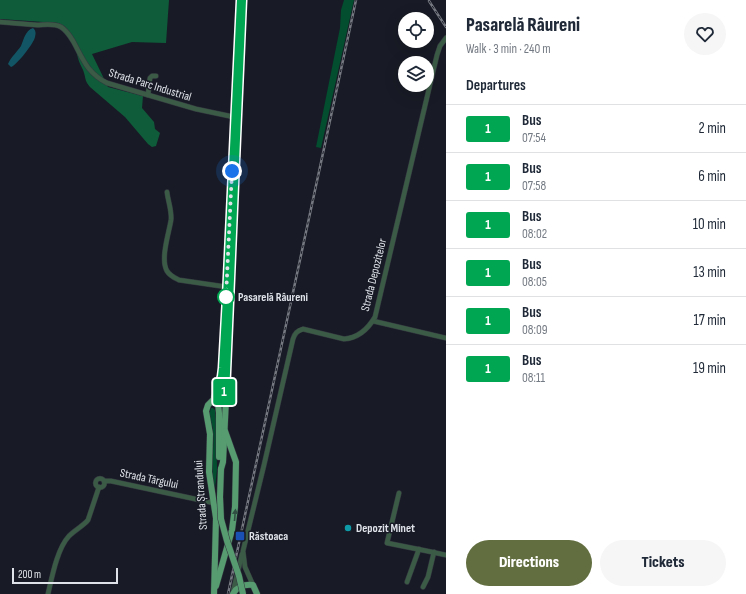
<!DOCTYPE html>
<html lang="en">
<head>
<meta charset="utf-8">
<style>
	body { margin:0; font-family:"Sofia Sans Condensed",sans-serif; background:#f6f6f7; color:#1f2937; height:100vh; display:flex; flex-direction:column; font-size:15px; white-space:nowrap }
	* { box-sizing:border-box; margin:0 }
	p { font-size:13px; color:#747a83 }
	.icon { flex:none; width:22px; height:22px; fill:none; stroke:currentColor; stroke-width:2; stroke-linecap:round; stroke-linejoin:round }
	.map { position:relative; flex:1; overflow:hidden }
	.panel { display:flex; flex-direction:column; background:#fff; width:300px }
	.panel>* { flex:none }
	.badge { padding:0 8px; border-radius:3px; font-size:14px; line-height:26px }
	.buttons { position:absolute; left:398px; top:12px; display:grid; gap:8px }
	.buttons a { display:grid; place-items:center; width:36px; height:36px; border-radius:50%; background:#fff; box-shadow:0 4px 16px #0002; font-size:20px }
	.scale { position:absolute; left:12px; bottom:10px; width:106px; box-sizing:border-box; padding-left:4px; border:2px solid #dfe2e9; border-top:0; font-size:11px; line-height:14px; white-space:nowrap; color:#dfe2e9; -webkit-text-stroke:3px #181b25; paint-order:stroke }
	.you { position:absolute; width:20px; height:20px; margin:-10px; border:3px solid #fff; border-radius:50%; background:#1a73e8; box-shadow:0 0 0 6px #1a73e833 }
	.map>.badge { position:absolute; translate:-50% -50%; box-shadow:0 0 0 2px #fff }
	h2 { padding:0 20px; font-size:15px; line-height:36px }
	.round { display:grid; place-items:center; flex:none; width:42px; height:42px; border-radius:21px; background:#f6f6f7 }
	.summary { display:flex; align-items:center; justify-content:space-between; height:68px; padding:0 20px }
	h1 { font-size:19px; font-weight:800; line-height:30px }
	.primary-button { display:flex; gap:8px; margin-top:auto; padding:8px 20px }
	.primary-button a { flex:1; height:46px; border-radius:24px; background:#626e3f; color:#fff; font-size:16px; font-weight:800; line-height:46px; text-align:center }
	.primary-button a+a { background:#f6f6f7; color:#1f2937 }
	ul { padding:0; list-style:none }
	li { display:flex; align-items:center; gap:12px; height:48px; padding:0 20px; border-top:1px solid #e0e1e3 }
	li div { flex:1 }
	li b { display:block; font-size:15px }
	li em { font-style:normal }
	li .badge { min-width:44px; font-weight:700; text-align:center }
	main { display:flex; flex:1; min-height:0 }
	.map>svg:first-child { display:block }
	.green { fill:#024e2f }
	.forest { fill:#0f5c3a }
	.water { fill:#125665 }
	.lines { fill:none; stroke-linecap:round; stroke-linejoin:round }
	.minor-casing { stroke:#343740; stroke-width:5.5 }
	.major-casing { stroke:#343740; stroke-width:7 }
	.minor { stroke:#3b5b46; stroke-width:4.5 }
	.major { stroke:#569c70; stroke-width:6 }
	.rail-casing { stroke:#767981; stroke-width:2.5 }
	.rail { stroke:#181b25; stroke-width:1; stroke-dasharray:3; stroke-linecap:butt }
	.major-bridge-casing { stroke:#343740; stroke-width:7; stroke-linecap:butt }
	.major-bridge { stroke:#569c70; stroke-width:6 }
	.oneway { fill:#314f43 }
	.line-casing { stroke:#fff; stroke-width:9 }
	.line { stroke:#00a651; stroke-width:6 }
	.walk { stroke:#dfe2e9; stroke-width:4; stroke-dasharray:0 7.2 }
	.stop-dot { fill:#fff; stroke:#00a651; stroke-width:2 }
	.culture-dot { fill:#0f9aa8; stroke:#181b25; stroke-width:1.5 }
	.transit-dot { fill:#1a4fb4; stroke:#181b25; stroke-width:1.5 }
	.labels { text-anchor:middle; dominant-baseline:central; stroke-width:3; stroke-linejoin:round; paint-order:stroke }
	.street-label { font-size:12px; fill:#dfe2e9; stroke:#181b25 }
	.stop-label { font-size:12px; font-weight:bold; fill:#dfe2e9; stroke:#181b25; text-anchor:start }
	.poi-label { font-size:12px; font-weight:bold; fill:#dfe2e9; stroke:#181b25; text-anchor:start }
</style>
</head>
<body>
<main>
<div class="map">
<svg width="446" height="594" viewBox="0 0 446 594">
	<rect width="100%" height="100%" fill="#181b25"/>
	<g class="green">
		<path d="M 344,0 L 354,0 L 321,148 L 316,147 L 340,28 L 341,10 Z"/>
		<path d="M 211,408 L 213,408 L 215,410 L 216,419 L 217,469 L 215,488 C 209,468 215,450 213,430 C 212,423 208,415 211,408 Z"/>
	</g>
	<path class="forest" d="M 0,0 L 169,0 L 166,43 L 132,42 L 92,54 L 108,87 L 143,96 L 142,108 L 154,122 L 155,129 L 160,133 L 156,146 L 152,147 L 148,144 L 125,117 L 90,87 C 84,80 86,77 83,70 C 81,66 79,62 78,58 C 74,43 74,30 58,23 L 0,19 Z"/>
	<path class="water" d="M 33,28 C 36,31 36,33 35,37 C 34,43 17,65 11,67 L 8,64 C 11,57 17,52 21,46 C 24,39 25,31 33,28 Z"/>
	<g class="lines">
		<g class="minor-casing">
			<g id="minor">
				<path d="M 0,22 C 12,23 25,24 37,25 C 44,25 54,23 61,27 C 66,30 70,36 73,41 C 83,59 87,73 107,83 L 196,109 L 234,117"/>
				<path d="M 148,95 L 150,78 L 152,76 L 156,76"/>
				<path d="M 167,192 C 168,201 172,211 171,220 C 169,233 160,259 167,271 C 170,276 175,278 179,280 L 227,287"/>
				<path d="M 373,321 L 446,338"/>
				<circle cx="100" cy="483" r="4.5"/>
				<path d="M 104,481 L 111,481 L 214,503"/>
				<path d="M 399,493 L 387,543 L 427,551 L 446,555"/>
				<path d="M 407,582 L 419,549"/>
				<path d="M 253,585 L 245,567 L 243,551 L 264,465 L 293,339 C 295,333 297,331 303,329 L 344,339 C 358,338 368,329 375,317 L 437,55 L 440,46 L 446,38"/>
				<path d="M 423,587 L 428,577 L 434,552"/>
				<path d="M 233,592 L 242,554"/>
				<path d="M 48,594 C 52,577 57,549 69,536 C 75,530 83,526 88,520 L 99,487"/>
			</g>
		</g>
		<g class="major-casing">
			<g id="major">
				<path d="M 217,392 L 222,391 L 225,394 L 226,399 L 223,402 L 218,403 L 215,400 L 214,397 L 220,382 L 222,368 L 226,297 L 240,0"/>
				<path d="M 226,396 L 229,329"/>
				<path d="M 218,403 L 219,413 L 219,457"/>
				<path d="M 221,469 L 223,462 L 226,399"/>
				<path d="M 216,586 L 232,530 L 235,507 L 236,462 L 225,431"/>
				<path d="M 214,594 L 216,518 L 209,472 L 210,434 L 206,411 L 208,405 L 214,399"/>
				<path d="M 233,594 C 237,586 244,584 253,585 L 257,594"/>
			</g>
		</g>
		<use href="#minor" class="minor"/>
		<use href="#major" class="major"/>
		<g class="rail-casing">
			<g id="rail">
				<path d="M 429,1 L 446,27"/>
				<path d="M 228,594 L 356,0"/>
			</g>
		</g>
		<use href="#rail" class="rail"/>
		<g class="major-bridge-casing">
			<path id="major-bridge" d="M 221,469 L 220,497 L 221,519 L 227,541 L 239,576 L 243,594"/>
		</g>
		<use href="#major-bridge" class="major-bridge"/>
	</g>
	<defs><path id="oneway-solid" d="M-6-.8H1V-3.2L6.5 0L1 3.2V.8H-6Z"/></defs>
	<use class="oneway" href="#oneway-solid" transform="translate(235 515) rotate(-85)"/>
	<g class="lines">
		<g class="line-casing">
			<path id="line" d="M 240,0 L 226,297 L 222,368 L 221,376 L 217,392 L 222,391 L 226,396 L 238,115 L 243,0"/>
		</g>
		<use href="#line" class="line"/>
		<path class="walk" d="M 226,297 L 232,171"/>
	</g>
	<circle class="stop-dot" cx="226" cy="297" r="8"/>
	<circle class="culture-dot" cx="348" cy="528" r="4"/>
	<rect class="transit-dot" x="235" y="531" width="10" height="10" rx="2"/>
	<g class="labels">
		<g class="street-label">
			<text transform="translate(150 85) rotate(17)">Strada Parc Industrial</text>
			<text transform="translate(374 275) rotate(-76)">Strada Depozitelor</text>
			<text transform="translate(149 479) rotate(12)">Strada Târgului</text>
			<text transform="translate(201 495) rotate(-94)">Strada Ștrandului</text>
		</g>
		<g class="stop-label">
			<text x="238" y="297">Pasarelă Râureni</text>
		</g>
		<g class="poi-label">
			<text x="356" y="528">Depozit Minet</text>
			<text x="249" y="536">Răstoaca</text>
		</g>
	</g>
</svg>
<div class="buttons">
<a><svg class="icon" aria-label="locate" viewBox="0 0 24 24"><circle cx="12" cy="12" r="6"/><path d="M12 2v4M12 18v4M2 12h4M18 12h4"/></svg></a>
<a><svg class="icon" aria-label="layers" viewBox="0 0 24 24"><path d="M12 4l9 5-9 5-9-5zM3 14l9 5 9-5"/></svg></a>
</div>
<div class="scale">200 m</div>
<div class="you" style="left:232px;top:171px"></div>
<b class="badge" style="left:224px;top:392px;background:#00a651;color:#fff">1</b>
</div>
<section class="panel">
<div class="summary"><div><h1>Pasarelă Râureni</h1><p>Walk · 3 min · 240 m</p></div><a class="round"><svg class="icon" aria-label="heart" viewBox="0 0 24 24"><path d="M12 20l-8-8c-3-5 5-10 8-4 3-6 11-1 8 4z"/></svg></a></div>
<h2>Departures</h2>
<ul>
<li><span class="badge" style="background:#00a651;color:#fff">1</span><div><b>Bus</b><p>07:54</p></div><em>2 min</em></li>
<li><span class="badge" style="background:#00a651;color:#fff">1</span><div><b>Bus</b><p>07:58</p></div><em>6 min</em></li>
<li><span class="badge" style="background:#00a651;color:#fff">1</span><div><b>Bus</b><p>08:02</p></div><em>10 min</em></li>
<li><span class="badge" style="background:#00a651;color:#fff">1</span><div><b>Bus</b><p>08:05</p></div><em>13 min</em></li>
<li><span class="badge" style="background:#00a651;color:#fff">1</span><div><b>Bus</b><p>08:09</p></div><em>17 min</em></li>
<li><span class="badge" style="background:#00a651;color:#fff">1</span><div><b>Bus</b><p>08:11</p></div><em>19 min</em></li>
</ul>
<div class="primary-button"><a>Directions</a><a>Tickets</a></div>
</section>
</main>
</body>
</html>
